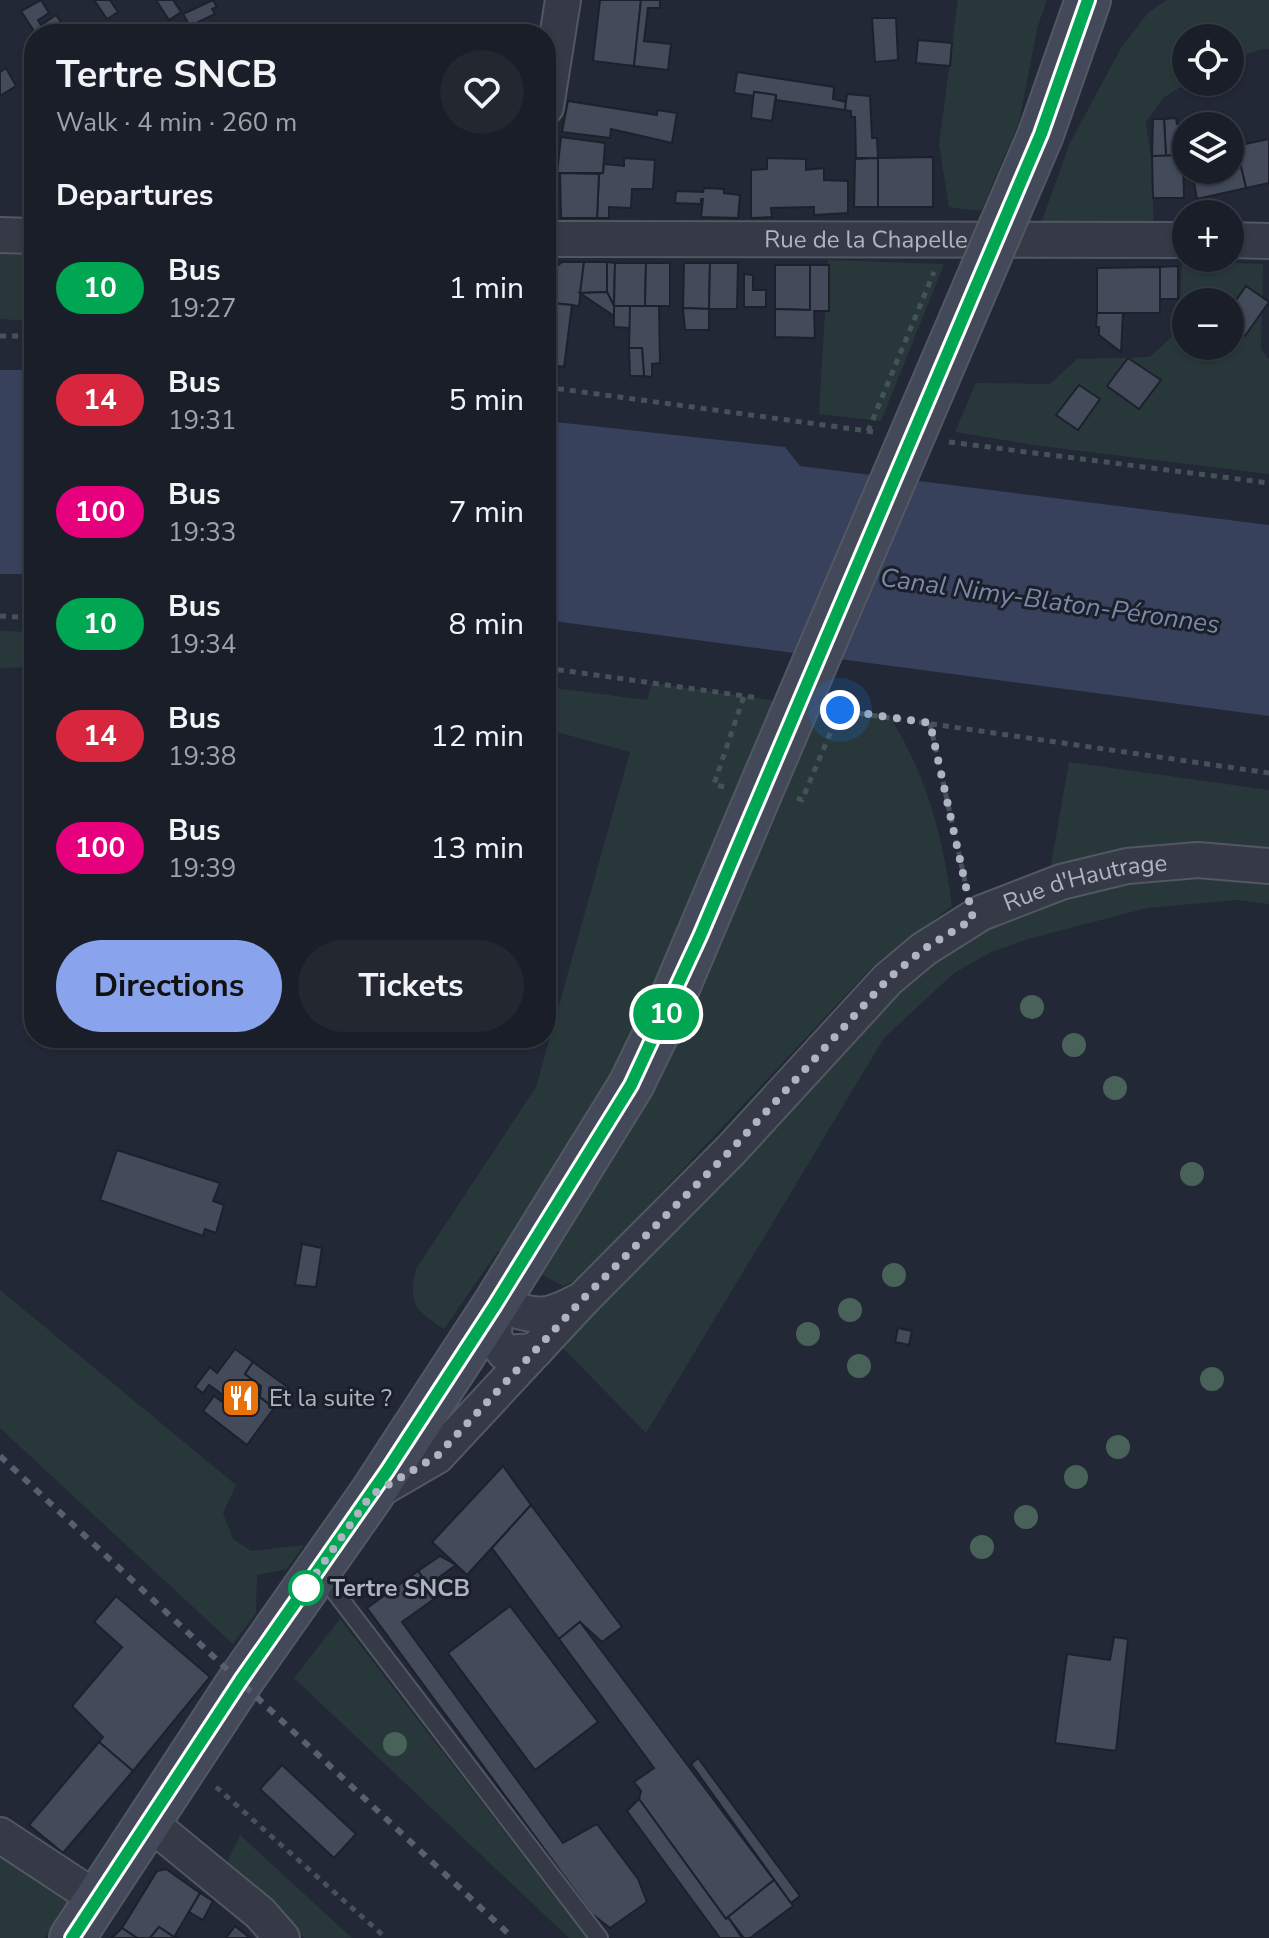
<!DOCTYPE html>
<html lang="en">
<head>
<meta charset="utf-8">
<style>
	body { margin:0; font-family:"Nunito Sans",sans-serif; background:#232730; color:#f1f3f6; height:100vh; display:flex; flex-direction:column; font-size:30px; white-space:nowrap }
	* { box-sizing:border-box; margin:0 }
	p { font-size:26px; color:#9fa2a8 }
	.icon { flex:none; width:44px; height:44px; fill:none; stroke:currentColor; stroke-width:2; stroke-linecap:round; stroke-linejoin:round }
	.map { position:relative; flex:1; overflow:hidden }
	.drawer { position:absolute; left:24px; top:24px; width:532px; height:1024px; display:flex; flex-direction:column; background:#1a1e28; border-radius:32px; box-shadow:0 2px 6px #0004,0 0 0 2px #383c45 }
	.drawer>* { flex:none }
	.badge { padding:0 16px; border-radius:26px; font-size:28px; line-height:52px }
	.fabs { position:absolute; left:1172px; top:24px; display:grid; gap:16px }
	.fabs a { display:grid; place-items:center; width:72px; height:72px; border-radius:50%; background:#1a1e28; box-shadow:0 2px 6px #0004,0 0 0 2px #383c45; font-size:40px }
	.you { position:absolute; width:40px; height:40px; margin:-20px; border:6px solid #fff; border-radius:50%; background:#1a73e8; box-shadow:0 0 0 12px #1a73e833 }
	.map>.badge { position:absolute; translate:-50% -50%; box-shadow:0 0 0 4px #fff }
	h2 { padding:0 32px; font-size:30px; line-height:72px }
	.round { display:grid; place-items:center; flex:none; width:84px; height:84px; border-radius:42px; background:#232730 }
	.head { display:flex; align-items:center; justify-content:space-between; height:136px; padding:0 32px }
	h1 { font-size:38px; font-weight:700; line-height:60px }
	.action { display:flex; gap:16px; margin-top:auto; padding:16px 32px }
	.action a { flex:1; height:92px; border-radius:48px; background:#89a4ed; color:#111; font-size:32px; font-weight:700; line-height:92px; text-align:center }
	.action a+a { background:#232730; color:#f1f3f6 }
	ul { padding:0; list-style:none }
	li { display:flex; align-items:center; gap:24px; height:112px; padding:0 32px }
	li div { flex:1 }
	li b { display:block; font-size:30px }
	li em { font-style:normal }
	li .badge { min-width:88px; font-weight:700; text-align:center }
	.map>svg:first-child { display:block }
	.green { fill:#28383a; fill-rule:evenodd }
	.water { fill:#37415b }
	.building { fill:#434a5a; stroke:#1c212c; stroke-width:2 }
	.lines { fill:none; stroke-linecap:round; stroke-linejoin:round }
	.lane-casing { stroke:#525763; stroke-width:20 }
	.street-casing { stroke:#525763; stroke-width:38 }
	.secondary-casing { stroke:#525763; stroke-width:48 }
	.path { stroke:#455358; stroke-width:5; stroke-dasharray:6 6; stroke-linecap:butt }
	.lane { stroke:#353a46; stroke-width:16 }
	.street { stroke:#353a46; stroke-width:34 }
	.secondary { stroke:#434958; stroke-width:44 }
	.rail { stroke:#595f6f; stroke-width:6; stroke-dasharray:8 8; stroke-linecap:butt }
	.secondary-bridge-casing { stroke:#525763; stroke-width:48; stroke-linecap:butt }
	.secondary-bridge { stroke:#434958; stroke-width:44 }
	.tree { fill:#496259 }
	.line-casing { stroke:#fff; stroke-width:18 }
	.line { stroke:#00a651; stroke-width:12 }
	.walk { stroke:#afb4c2; stroke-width:8; stroke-dasharray:0 14.4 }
	.stop-dot { fill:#fff; stroke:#00a651; stroke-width:4 }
	.labels { text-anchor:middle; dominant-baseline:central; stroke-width:6; stroke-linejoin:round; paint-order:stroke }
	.street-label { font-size:24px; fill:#afb4c2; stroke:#1b1f2a }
	.poi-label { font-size:24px; fill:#afb4c2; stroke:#1b1f2a; text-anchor:start }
	.stop-label { font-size:24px; font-weight:bold; fill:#afb4c2; stroke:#1b1f2a; text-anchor:start }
	.water-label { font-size:26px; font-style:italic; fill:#7a88a9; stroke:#1b1f2a }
</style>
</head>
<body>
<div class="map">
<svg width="1269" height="1938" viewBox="0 0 1269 1938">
	<rect width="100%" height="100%" fill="#222835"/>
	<g class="green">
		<path d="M 958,0 L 1047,0 L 1038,25 L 1019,122 L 981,211 L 949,207 L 939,144 Z"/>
		<path d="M 1167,0 L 1269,0 L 1269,49 L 1259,50 L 1230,61 L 1230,38 L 1186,38 L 1186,82 L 1189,82 L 1163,98 L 1146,122 L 1152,165 L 1154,239 L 1035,240 L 1070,143 L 1121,48 L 1148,13 Z"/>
		<path d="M 0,250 L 34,250 L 34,321 L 0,319 Z"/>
		<path d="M 828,260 L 944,264 L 881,421 L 819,414 Z"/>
		<path d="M 1182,261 L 1263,264 L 1261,349 L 1269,359 L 1269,474 L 1041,446 L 955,432 L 976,383 L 1050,384 L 1077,359 L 1150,357 L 1179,330 ZM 1186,302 L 1230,302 L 1230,346 L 1186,346 Z"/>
		<path d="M 0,631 L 34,632 L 34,667 L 0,668 Z"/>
		<path d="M 652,683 L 890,717 C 927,776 943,837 952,906 L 874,965 L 582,1277 L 563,1286 L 498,1251 L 444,1329 C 415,1310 408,1304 416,1269 L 536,1087 L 630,752 L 546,729 L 546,687 L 647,700 Z"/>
		<path d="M 1069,762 L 1269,790 L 1269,904 L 1237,900 L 1147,908 L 1028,939 L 989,953 L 953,974 L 884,1038 L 646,1433 L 560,1345 L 912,976 L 963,945 L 956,931 L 1047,888 Z"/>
		<path d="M 0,1290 L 236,1485 L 223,1513 L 233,1539 L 251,1551 L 304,1545 L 287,1569 L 257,1575 L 256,1613 L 233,1644 L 0,1428 Z"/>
		<path d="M 340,1619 L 581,1931 L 589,1938 L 569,1938 L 294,1678 Z"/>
		<path d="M 240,1835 L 352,1938 L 304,1938 L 297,1928 L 226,1864 Z"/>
		<path d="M 0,1844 L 74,1894 L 45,1938 L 0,1938 Z"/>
	</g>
	<g class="water">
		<rect x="0" y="370" width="34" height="204"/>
		<path d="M 546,421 L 785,447 L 800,466 L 1269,525 L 1269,716 L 546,620 Z"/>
	</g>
	<g class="building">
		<path d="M 41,0 L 49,13 L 38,20 L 41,25 L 56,15 L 69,34 L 36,34 L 21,11 Z"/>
		<path d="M 94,0 L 110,0 L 118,12 L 107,19 Z"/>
		<path d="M 156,0 L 173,0 L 181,12 L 169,20 Z"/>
		<path d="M 213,0 L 217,7 L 212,9 L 215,14 L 190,26 L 183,14 Z"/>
		<path d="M 600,0 L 641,0 L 634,66 L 593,61 Z"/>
		<path d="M 641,0 L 660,0 L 660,8 L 648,8 L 644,41 L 671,44 L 668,70 L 634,66 Z"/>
		<path d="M 872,18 L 896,18 L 898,60 L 875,62 Z"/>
		<path d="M 158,31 L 193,32 L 193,34 L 152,34 Z"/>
		<path d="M 918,40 L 952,43 L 950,66 L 916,63 Z"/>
		<path d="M 6,68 L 16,86 L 0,96 L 0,72 Z"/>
		<path d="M 737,72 L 834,87 L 833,99 L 846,102 L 845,110 L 776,100 L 776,95 L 754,92 L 754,96 L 734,93 Z"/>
		<path d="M 754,92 L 776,95 L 772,121 L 751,118 Z"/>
		<path d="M 847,94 L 870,96 L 872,138 L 877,138 L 878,158 L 856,158 L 855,117 L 851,117 L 851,111 L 845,110 Z"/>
		<path d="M 568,101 L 657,115 L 657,110 L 677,113 L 672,143 L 611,129 L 610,138 L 562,132 Z"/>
		<path d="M 1176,118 L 1177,124 L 1191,123 L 1191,126 L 1186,126 L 1186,146 L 1182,147 L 1183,155 L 1166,156 L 1164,119 Z"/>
		<path d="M 1153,119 L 1164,119 L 1166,156 L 1152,156 Z"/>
		<path d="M 561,137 L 605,143 L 603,173 L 557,173 Z"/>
		<path d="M 1269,139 L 1269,183 L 1246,188 L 1236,146 Z"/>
		<path d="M 1236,146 L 1246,188 L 1197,199 L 1192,170 L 1230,170 L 1230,147 Z"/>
		<path d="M 1183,155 L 1184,198 L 1153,198 L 1152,156 Z"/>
		<path d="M 933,157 L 933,207 L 878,207 L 878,158 Z"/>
		<path d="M 624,158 L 655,160 L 653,189 L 632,189 L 631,208 L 609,207 L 609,218 L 597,218 L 599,174 L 603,173 L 604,164 L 624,166 Z"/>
		<path d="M 767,158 L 806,159 L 806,170 L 824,168 L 824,180 L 848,181 L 848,213 L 814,215 L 814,207 L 771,208 L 772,217 L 751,218 L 751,170 L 767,169 Z"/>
		<path d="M 878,158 L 878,207 L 854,207 L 855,159 Z"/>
		<path d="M 560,173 L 599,174 L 597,218 L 561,218 Z"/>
		<path d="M 704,188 L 724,189 L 724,193 L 740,195 L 738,218 L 701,217 L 703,199 L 701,199 L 701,204 L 675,203 L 676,191 L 703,192 Z"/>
		<path d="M 562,262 L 584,262 L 579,306 L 552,303 L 556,267 Z"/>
		<path d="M 584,262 L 607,262 L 607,292 L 580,293 Z"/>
		<path d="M 607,262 L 615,263 L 614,306 L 607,292 Z"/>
		<path d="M 615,263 L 646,263 L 645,306 L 614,306 Z"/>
		<path d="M 646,263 L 670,263 L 670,306 L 645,306 Z"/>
		<path d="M 684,263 L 710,263 L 709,309 L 683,308 Z"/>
		<path d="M 710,263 L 738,263 L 737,309 L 709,309 Z"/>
		<path d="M 775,265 L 810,265 L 810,310 L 775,309 Z"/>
		<path d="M 810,265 L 829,265 L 829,311 L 814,311 L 815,338 L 775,337 L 775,309 L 810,310 Z"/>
		<path d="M 1178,266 L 1178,299 L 1160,299 L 1160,267 Z"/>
		<path d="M 1160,267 L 1160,313 L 1097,313 L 1097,268 Z"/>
		<path d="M 744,274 L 753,275 L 753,290 L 766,290 L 766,307 L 744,307 Z"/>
		<path d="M 1246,286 L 1269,302 L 1245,336 L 1230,326 L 1230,309 Z"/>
		<path d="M 607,292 L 614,306 L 614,316 L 580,293 Z"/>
		<path d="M 552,303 L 572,305 L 564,367 L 546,364 Z"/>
		<path d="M 614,306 L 630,306 L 630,328 L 614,327 Z"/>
		<path d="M 630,306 L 659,306 L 660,363 L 652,364 L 652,377 L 644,376 L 642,348 L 629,348 Z"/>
		<path d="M 683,308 L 709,309 L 709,330 L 685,330 Z"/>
		<path d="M 1097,313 L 1123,313 L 1121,352 L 1099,335 L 1099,327 L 1096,327 Z"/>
		<path d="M 629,348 L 642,348 L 644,376 L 630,376 Z"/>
		<path d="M 1128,358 L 1161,380 L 1139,409 L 1107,386 Z"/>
		<path d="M 1079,385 L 1100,399 L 1078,430 L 1056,415 Z"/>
		<path d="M 393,1038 L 432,1038 L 429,1049 Z"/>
		<path d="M 117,1150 L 220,1183 L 213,1201 L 224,1205 L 216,1233 L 205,1229 L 203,1236 L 100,1200 Z"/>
		<path d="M 302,1244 L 322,1248 L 316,1287 L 295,1285 Z"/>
		<path d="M 898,1328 L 912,1331 L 909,1345 L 895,1342 Z"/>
		<path d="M 235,1349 L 253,1362 L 245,1374 L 261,1386 L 260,1397 L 274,1408 L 247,1445 L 203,1411 L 214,1396 L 224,1403 L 227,1398 L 209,1385 L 203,1393 L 195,1387 L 210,1367 L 217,1373 Z"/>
		<path d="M 253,1362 L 289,1388 L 274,1408 L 260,1397 L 261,1386 L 245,1374 Z"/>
		<path d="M 503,1466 L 531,1505 L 467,1575 L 432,1542 Z"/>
		<path d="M 531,1505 L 622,1627 L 602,1642 L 580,1622 L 559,1639 L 492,1548 Z"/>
		<path d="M 440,1556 L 456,1565 L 428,1585 L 418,1571 Z"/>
		<path d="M 418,1571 L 437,1597 L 402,1622 L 563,1843 L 597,1824 L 638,1879 L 647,1902 L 610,1928 L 592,1914 L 367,1608 Z"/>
		<path d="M 116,1596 L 210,1677 L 133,1771 L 99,1742 L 103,1737 L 72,1706 L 122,1647 L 94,1622 Z"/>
		<path d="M 510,1606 L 598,1722 L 535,1770 L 448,1653 Z"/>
		<path d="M 580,1622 L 774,1880 L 726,1919 L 639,1799 L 641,1791 L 634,1782 L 654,1768 L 559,1639 Z"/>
		<path d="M 1114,1637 L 1128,1639 L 1116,1751 L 1055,1743 L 1067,1654 L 1110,1660 Z"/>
		<path d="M 99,1742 L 133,1771 L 63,1853 L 29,1825 Z"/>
		<path d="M 698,1758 L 800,1896 L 791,1903 L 691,1764 Z"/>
		<path d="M 282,1765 L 356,1834 L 334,1858 L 260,1789 Z"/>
		<path d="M 639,1799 L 726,1919 L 728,1917 L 742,1938 L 720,1938 L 627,1811 Z"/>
		<path d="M 166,1869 L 200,1893 L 174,1937 L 159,1927 L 150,1938 L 137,1938 L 122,1928 L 157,1871 Z"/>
		<path d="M 774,1880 L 793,1906 L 750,1938 L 744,1938 L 728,1917 Z"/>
		<path d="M 200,1893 L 213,1901 L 203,1920 L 189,1912 Z"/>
		<path d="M 235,1926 L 250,1938 L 226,1938 Z"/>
		<path d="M 159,1927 L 174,1937 L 179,1938 L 150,1938 Z"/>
		<path d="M 122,1928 L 137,1938 L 112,1938 Z"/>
	</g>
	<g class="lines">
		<g class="lane-casing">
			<path id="lane" d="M 319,1571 L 599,1938"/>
		</g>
		<g class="street-casing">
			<g id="street">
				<path d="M 546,107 L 563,0"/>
				<path d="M 0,235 L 34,236"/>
				<path id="s1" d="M 546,239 L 1186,240"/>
				<path d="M 1230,240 L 1269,241"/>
				<path d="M 535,1351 L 505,1353 L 494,1339 L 495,1305 C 536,1315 540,1322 579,1301"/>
				<path id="s2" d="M 375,1492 L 437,1456 L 583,1299 L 731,1150 L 888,979 L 924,949 L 981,913 L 1061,882 L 1127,866 L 1198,860 L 1269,866"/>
				<path d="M 149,1822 L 260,1913 L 282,1938"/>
				<path d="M 0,1835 L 97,1899"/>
			</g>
		</g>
		<g class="secondary-casing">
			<g id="secondary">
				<path d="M 1041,134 L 1088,0"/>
				<path d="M 72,1938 L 241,1680 L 371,1495 L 495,1305 L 631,1085 L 668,1009 L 764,782"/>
			</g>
		</g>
		<g class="path">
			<path d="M 0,336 L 34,336"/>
			<path d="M 546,387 L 875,432"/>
			<path d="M 868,431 L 934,272"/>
			<path d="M 949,442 L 1269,483"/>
			<path d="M 0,616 L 34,618"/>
			<path d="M 546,668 L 759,698"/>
			<path d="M 836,710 L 1269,773"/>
			<path d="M 930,723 L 966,886"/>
			<path d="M 724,787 L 714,784 L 744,696"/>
			<path d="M 797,798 L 802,800 L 840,710"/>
			<path d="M 216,1787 L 386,1938"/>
		</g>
		<use href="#lane" class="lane"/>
		<use href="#street" class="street"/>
		<use href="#secondary" class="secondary"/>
		<path class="rail" d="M 0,1456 L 513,1938"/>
		<g class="secondary-bridge-casing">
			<path id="secondary-bridge" d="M 764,782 L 1041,134"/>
		</g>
		<use href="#secondary-bridge" class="secondary-bridge"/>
	</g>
	<g class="tree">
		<circle cx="1032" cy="1007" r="12"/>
		<circle cx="1074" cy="1045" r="12"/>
		<circle cx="1115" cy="1088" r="12"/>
		<circle cx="1192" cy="1174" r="12"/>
		<circle cx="894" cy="1275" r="12"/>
		<circle cx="850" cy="1310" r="12"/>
		<circle cx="808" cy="1334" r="12"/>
		<circle cx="859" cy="1366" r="12"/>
		<circle cx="1212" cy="1379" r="12"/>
		<circle cx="1118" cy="1447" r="12"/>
		<circle cx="1076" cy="1477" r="12"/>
		<circle cx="1026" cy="1517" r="12"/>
		<circle cx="982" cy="1547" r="12"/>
		<circle cx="395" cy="1744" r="12"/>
	</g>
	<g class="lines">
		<g class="line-casing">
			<path id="line" d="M 72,1938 L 241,1680 L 387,1471 L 495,1305 L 631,1085 L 700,936 L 1018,188 L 1041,134 L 1088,0"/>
		</g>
		<use href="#line" class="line"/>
		<path class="walk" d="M 306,1588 L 303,1592 L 371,1495 L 437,1456 L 583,1299 L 731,1150 L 888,979 L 924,949 L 973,919 L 930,723 L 840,710"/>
	</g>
	<defs>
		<g id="restaurant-square" transform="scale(2)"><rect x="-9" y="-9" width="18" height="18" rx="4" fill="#e8710a" stroke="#1b1f2a"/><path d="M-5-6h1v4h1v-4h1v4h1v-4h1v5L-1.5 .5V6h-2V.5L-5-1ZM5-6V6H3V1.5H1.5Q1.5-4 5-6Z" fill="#fff"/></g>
	</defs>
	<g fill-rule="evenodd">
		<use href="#restaurant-square" x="241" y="1398"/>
	</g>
	<circle class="stop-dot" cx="306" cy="1588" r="16"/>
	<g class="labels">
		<g class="street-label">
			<text stroke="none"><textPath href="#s1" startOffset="320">Rue de la Chapelle</textPath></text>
			<text stroke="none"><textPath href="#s2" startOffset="952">Rue d'Hautrage</textPath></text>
		</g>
		<g class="poi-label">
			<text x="269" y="1398">Et la suite ?</text>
		</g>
		<g class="stop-label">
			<text x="330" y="1588">Tertre SNCB</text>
		</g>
		<g class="water-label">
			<text transform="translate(1050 601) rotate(8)">Canal Nimy-Blaton-Péronnes</text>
		</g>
	</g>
</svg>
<div class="fabs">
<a><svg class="icon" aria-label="locate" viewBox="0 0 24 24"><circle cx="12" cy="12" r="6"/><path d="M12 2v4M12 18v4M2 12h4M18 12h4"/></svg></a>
<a><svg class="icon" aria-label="layers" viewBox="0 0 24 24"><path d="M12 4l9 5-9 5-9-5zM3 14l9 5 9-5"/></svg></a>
<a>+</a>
<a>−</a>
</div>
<div class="you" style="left:840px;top:710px"></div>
<b class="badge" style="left:666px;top:1014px;background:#00a651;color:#fff">10</b>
<section class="drawer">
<div class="head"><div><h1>Tertre SNCB</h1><p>Walk · 4 min · 260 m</p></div><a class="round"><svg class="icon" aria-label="heart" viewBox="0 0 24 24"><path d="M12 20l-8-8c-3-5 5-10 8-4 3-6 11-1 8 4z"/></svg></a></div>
<h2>Departures</h2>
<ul>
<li><span class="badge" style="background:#00a651;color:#fff">10</span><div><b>Bus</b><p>19:27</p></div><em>1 min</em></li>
<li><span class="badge" style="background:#d7263d;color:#fff">14</span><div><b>Bus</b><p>19:31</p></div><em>5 min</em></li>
<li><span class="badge" style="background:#e6007e;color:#fff">100</span><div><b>Bus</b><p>19:33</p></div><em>7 min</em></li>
<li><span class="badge" style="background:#00a651;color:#fff">10</span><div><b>Bus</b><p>19:34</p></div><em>8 min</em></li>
<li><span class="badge" style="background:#d7263d;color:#fff">14</span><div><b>Bus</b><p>19:38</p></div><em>12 min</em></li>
<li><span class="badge" style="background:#e6007e;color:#fff">100</span><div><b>Bus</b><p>19:39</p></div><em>13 min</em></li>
</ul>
<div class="action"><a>Directions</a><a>Tickets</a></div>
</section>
</div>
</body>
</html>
